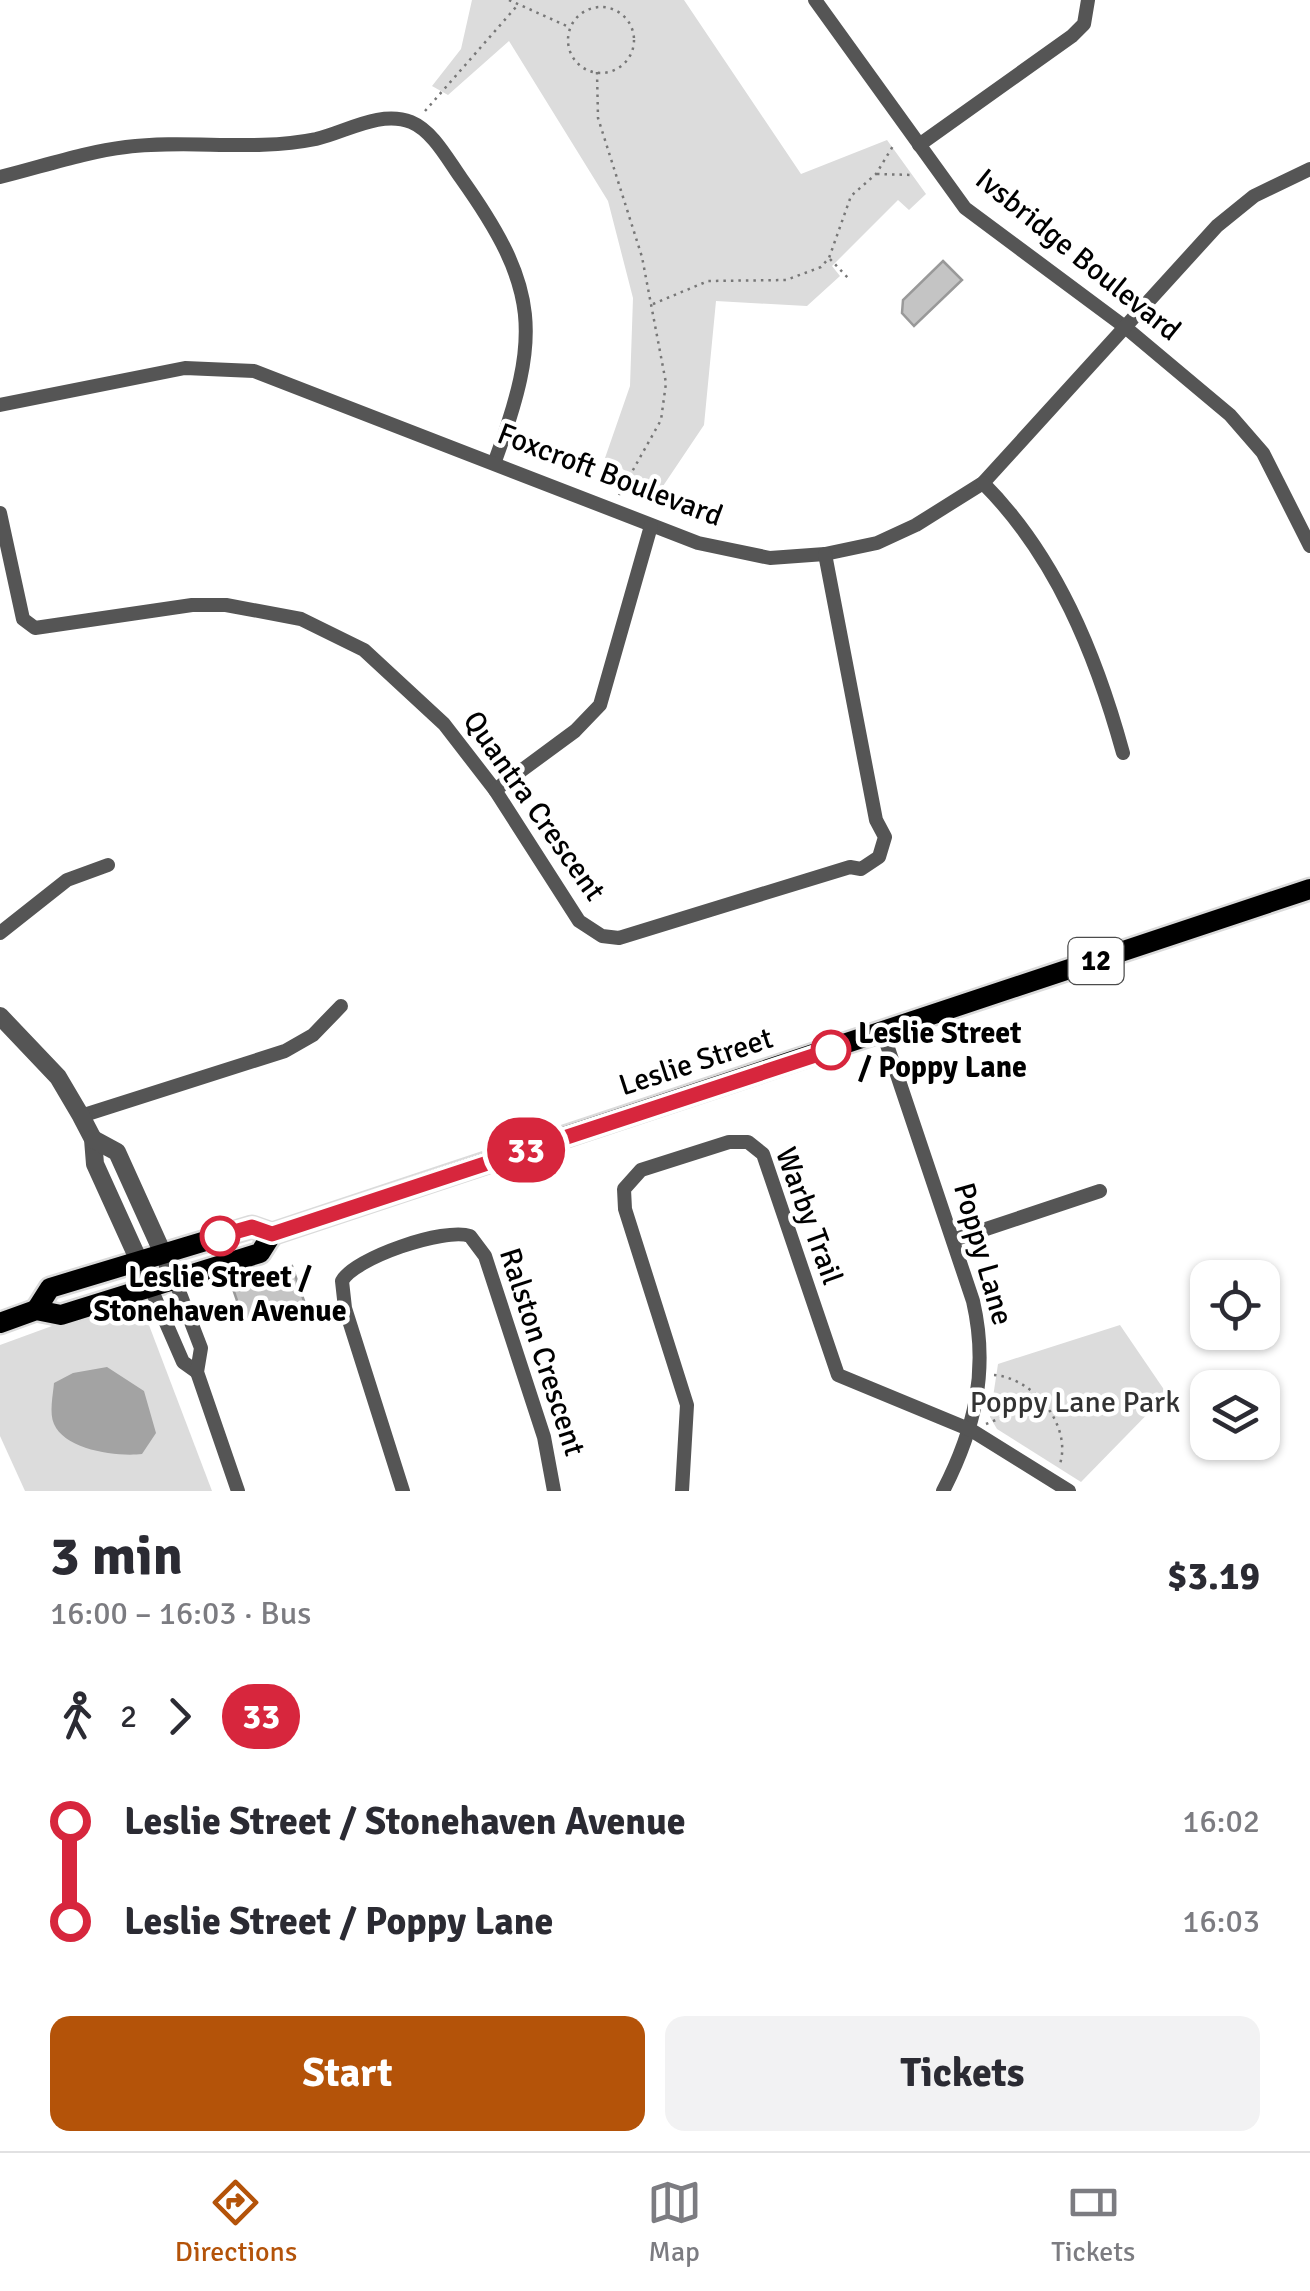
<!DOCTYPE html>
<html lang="en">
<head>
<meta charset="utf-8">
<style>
	body { margin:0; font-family:Signika,sans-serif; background:#f2f2f3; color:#2b2b33; height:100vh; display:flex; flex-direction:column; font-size:38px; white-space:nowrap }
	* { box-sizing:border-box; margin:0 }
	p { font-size:32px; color:#7c7c81 }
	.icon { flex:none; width:55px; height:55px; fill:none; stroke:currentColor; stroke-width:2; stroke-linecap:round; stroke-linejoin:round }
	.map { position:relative; height:1491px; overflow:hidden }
	.panel { display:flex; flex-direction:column; background:#fff; flex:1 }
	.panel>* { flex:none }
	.badge { padding:0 20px; border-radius:32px; font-size:35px; line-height:65px }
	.tools { position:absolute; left:1190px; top:1260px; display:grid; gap:20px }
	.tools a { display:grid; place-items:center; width:90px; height:90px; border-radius:20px; background:#fff; box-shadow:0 2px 8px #0004; font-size:50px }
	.map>.badge { position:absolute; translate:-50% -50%; box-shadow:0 0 0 5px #fff }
	.legs { display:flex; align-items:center; gap:15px; height:110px; padding:0 50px; font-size:32px }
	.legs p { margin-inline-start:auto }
	.summary { display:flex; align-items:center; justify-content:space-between; height:170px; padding:0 50px }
	h1 { font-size:55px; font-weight:700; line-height:75px }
	.cta { display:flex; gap:20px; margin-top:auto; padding:20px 50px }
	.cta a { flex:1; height:115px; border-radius:20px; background:#b45309; color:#fff; font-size:40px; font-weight:700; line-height:115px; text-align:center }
	.cta a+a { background:#f2f2f3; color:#2b2b33 }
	ul { padding:0 50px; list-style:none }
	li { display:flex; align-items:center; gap:35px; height:100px; font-size:38px }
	li i { display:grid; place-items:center; width:15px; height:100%; margin:0 12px; background:currentColor }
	li i::after { content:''; width:25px; height:25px; margin:-12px; border:8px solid; border-radius:50%; background:#fff }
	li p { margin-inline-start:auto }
	li:first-child i { background:linear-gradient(#0000 50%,currentColor 0) }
	li:last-child i { background:linear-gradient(currentColor 50%,#0000 0) }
	.tabs { display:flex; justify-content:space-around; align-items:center; height:140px; border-top:2px solid #e1e1e2; background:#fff; font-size:28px; color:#7c7c81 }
	.tabs a { display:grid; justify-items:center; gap:5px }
	.tabs .current { color:#b45309 }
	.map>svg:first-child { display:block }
	.green { fill:#dcdcdc }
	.water { fill:#a3a3a3 }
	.building { fill:#c4c4c4; stroke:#999; stroke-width:2.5 }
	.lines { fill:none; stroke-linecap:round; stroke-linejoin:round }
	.primary-casing { stroke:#dbdbdb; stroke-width:25 }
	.path { stroke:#777; stroke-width:2.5; stroke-dasharray:2.5 5; stroke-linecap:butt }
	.minor { stroke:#555; stroke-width:14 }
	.tertiary { stroke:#555; stroke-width:18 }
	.primary { stroke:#000; stroke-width:20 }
	.line-1-casing { stroke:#fff; stroke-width:22 }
	.line-1 { stroke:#d7263d; stroke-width:15 }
	.stop-1-dot { fill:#fff; stroke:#d7263d; stroke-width:5 }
	.labels { text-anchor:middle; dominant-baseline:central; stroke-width:9; stroke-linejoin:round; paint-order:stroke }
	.shield { fill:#fff; stroke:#4c4c4c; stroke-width:2.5 }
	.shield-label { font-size:28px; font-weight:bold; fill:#000 }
	.street-label { font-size:30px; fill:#000; stroke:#fff }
	.stop-label { font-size:30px; font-weight:bold; fill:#000; stroke:#fff; text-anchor:start }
	.park-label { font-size:30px; fill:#333; stroke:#fff }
</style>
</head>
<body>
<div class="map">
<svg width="1310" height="1491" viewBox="0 0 1310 1491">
	<rect width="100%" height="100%" fill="#fff"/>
	<g class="green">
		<path d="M 472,0 L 684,0 L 801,174 L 887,140 L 926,194 L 909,210 L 898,200 L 832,266 L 840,276 L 807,306 L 716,301 L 704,425 L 659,492 L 605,458 L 630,386 L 633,298 L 608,201 L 509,41 L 448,95 L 432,86 L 461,49 Z"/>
		<path d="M 123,1300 L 144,1312 L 212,1491 L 25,1491 L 0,1436 L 0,1345 Z"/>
		<path d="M 1120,1325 L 1167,1394 L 1081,1482 L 997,1429 L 990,1417 L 998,1364 Z"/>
	</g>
	<path class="water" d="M 107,1367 L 144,1391 L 156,1433 L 142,1454 C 117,1457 65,1450 54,1424 C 49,1413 53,1395 54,1383 L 73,1373 Z"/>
	<g class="building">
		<path d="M 943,261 L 962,280 L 914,326 L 902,313 L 903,300 Z"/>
		<path d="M 292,1266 L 304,1301 L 244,1321 L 232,1286 Z"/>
	</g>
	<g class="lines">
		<g class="primary-casing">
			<g id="primary">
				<path d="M 36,1310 L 50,1288 L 252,1227 L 272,1234 L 1310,889"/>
				<path d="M 0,1323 L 36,1310 L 61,1315 L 260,1253 L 272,1234"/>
			</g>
		</g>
		<g class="path">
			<path d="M 509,0 L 569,27"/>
			<circle cx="601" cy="40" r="33"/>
			<path d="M 597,72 L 598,118 L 642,257 L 666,383 L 661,420 L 619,495"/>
			<path d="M 425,111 L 516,7"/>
			<path d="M 877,174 L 914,175"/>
			<path d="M 830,259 L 850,280"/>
			<path d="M 653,304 L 708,281 L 786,280 L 821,267 L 829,258 L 851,196 L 876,174 L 893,146"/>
			<path d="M 994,1375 C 1034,1378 1074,1427 1059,1467"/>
			<path d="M 986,1424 L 1043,1401"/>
		</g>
		<g class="minor">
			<path d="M 815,0 L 965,208 L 1125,327 L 1230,415 L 1263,453 L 1310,546"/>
			<path d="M 919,145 L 1072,36 L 1084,24 L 1088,0"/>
			<path d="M 0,177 C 41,167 84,152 126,147 C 189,139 252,152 316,139 C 346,132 380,110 411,122 C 433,131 448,160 461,178 C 540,289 541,335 495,461"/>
			<path d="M 0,405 L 185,368 L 254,371 L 698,543 L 770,558 L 825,554 L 877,543 L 916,525 L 983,483 L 1217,226 L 1254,196 L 1310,169"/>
			<path d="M 983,483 C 1056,556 1096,655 1123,753"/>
			<path d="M 0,513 L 23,619 L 35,628 L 192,605 L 226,605 L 301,619 L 364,650 L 444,724 L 495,790 L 579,921 L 602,936 L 619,938 L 850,867 L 861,869 L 879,857 L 885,837 L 876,820 L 825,554"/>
			<path d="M 495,790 L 575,731 L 600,705 L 651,526"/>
			<path d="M 0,933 L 67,880 L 108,865"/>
			<path d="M 883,1033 L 973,1301 C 989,1370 975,1429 943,1491"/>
			<path d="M 81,1116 L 285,1051 L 313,1035 L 341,1006"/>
			<path d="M 953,1240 L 1100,1191"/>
			<path d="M 139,1261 L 183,1362 L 197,1372"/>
			<path d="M 174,1278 L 201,1348 L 197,1372 L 238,1491"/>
			<path d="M 403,1491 L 345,1308 L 342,1281 C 354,1258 445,1227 470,1236 L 485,1256 L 544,1437 L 554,1491"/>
			<path d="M 682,1491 L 687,1405 L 625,1209 L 624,1189 L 641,1170 L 729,1142 L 748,1142 L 763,1154 L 838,1375 L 971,1430 L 1069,1491"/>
		</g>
		<g class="tertiary">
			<path d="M 0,1016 L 58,1077 L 81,1116 L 93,1139 L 95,1164 L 139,1261"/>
			<path d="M 93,1139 L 117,1152 L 174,1278"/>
		</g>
		<use href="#primary" class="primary"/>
	</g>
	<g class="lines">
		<g class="line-1-casing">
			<path id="line-1" d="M 220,1236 L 252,1227 L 272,1234 L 831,1050"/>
		</g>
		<use href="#line-1" class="line-1"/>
	</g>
	<g class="stop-1-dot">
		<circle cx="831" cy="1050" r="18"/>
		<circle cx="220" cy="1236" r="18"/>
	</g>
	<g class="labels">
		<rect class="shield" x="1068.5" y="938" width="55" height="46" rx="8"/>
		<g class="shield-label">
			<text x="1096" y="961">12</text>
		</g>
		<g class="street-label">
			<text transform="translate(1078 255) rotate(39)">Ivsbridge Boulevard</text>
			<text transform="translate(610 475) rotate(21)">Foxcroft Boulevard</text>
			<text transform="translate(534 806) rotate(55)">Quantra Crescent</text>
			<text transform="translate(696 1062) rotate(-18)">Leslie Street</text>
			<text transform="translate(809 1216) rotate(70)">Warby Trail</text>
			<text transform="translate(983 1254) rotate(74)">Poppy Lane</text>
			<text transform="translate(542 1352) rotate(72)">Ralston Crescent</text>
		</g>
		<g class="stop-label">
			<text x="858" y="1033">Leslie Street<tspan x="858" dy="34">/ Poppy Lane</tspan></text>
			<text x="220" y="1277" text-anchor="middle">Leslie Street /<tspan x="220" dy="34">Stonehaven Avenue</tspan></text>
		</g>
		<g class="park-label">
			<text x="1075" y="1402">Poppy Lane Park</text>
		</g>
	</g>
</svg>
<div class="tools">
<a><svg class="icon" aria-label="locate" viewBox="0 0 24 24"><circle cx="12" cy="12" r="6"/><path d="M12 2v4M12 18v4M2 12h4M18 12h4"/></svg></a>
<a><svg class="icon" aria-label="layers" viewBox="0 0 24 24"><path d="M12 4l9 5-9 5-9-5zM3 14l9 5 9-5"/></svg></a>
</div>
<b class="badge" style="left:526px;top:1150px;background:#d7263d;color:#fff">33</b>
</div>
<section class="panel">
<div class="summary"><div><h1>3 min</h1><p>16:00 – 16:03 · Bus</p></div><b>$3.19</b></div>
<div class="legs"><svg class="icon" aria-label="walk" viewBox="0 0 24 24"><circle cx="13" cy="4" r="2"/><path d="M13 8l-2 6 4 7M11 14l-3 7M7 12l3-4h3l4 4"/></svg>2<svg class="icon" aria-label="forward" viewBox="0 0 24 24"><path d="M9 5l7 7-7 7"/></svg><b class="badge" style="background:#d7263d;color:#fff">33</b></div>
<ul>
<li><i style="color:#d7263d"></i><b>Leslie Street / Stonehaven Avenue</b><p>16:02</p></li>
<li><i style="color:#d7263d"></i><b>Leslie Street / Poppy Lane</b><p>16:03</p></li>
</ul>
<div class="cta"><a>Start</a><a>Tickets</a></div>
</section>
<nav class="tabs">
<a class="current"><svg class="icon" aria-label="directions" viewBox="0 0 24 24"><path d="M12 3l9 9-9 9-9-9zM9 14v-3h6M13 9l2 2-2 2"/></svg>Directions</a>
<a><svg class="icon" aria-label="map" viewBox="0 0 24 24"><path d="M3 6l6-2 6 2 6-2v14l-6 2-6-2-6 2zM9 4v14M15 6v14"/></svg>Map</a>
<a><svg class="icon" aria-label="tickets" viewBox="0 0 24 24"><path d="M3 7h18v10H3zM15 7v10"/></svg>Tickets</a>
</nav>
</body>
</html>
